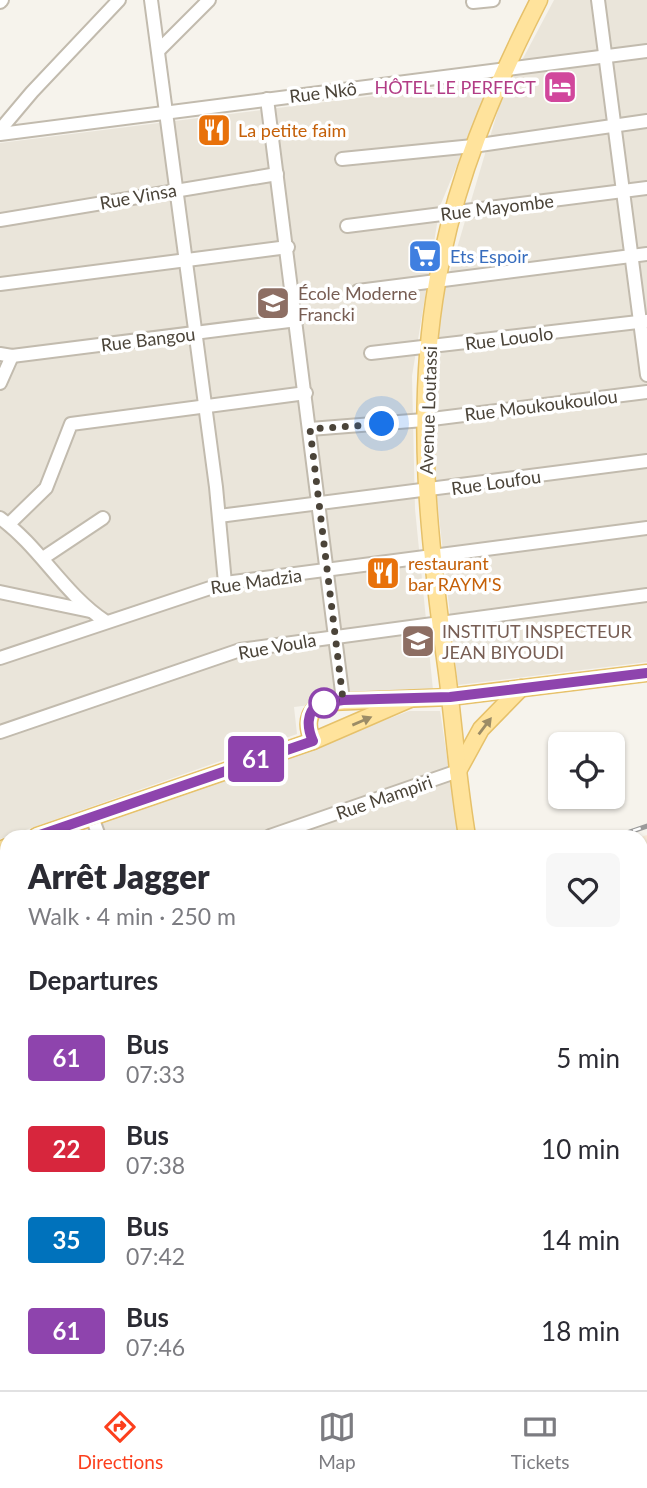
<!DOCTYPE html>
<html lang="en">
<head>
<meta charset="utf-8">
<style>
	body { margin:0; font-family:Lato,sans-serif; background:#f7f7f7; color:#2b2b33; height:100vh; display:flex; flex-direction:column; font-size:26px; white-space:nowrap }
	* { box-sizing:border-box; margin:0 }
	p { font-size:23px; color:#7c7c81 }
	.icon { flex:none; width:38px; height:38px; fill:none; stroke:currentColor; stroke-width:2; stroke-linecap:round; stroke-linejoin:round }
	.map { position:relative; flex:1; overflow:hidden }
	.side { position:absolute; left:0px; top:830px; width:648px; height:562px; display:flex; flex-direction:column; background:#fff; border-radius:21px 21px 0 0; box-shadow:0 2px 5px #0004 }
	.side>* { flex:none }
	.badge { padding:0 14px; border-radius:5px; font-size:24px; line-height:46px }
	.buttons { position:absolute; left:548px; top:732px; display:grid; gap:14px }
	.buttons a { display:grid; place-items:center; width:77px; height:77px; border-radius:10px; background:#fff; box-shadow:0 2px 5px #0004; font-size:35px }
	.you { position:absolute; width:35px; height:35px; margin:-18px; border:5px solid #fff; border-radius:50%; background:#1a73e8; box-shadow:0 0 0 10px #1a73e833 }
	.map>.badge { position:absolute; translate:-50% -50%; box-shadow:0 0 0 4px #fff }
	h2 { padding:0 28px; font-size:26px; line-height:63px }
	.round { display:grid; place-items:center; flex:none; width:74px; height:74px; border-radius:10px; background:#f7f7f7 }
	.summary { display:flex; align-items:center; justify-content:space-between; height:119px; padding:0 28px }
	h1 { font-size:33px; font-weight:800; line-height:52px }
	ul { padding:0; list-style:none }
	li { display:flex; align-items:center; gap:21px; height:91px; padding:0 28px }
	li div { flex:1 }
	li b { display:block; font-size:26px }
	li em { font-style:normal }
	li .badge { min-width:77px; font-weight:700; text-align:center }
	.tabs { display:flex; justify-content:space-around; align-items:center; height:98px; border-top:2px solid #e1e1e2; background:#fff; font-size:19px; color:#7c7c81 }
	.tabs a { display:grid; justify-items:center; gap:4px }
	.tabs .current { color:#fc3f1d }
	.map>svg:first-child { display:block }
	.residential { fill:#eae5da }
	.commercial { fill:#f7ead8 }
	.green { fill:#d2eab5 }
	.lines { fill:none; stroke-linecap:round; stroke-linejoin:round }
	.minor-casing { stroke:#c2bbae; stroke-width:16 }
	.major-casing { stroke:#e6c16a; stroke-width:19 }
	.minor { stroke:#fff; stroke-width:12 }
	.major { stroke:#ffe39c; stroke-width:16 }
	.rail-casing { stroke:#9a9a9a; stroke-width:5 }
	.rail { stroke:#fff; stroke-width:2.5; stroke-dasharray:8; stroke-linecap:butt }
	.oneway { fill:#9c8c66 }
	.line-casing { stroke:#fff; stroke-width:16 }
	.line { stroke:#8e44ad; stroke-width:10 }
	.walk { stroke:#4b4439; stroke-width:7; stroke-dasharray:0 12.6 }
	.stop-dot { fill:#fff; stroke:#8e44ad; stroke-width:3.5 }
	.labels { text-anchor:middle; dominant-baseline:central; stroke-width:7; stroke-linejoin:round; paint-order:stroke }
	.hotel-label { font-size:18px; fill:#b23c85; stroke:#fff; text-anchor:end }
	.street-label { font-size:18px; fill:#4b4439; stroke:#fff }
	.food-label { font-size:18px; fill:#c56008; stroke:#fff; text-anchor:start }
	.shop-label { font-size:18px; fill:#366cbe; stroke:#fff; text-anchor:start }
	.education-label { font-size:18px; fill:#785e54; stroke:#fff; text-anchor:start }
</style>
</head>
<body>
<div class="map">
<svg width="647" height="1390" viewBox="0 0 647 1390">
	<rect width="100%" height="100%" fill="#f6f3ec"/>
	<g class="residential">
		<path d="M 554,0 L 647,0 L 647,662 L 458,685 L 431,446 L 441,302 L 501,100 Z"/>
		<path d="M 492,81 L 440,206 L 412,376 L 415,509 L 433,690 L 294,707 L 297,734 L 0,839 L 0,143 Z"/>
		<path d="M 409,711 L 440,711 L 459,836 L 63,836 L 258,768 Z"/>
		<path d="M 7,856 L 7,1033 L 0,1036 L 0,858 Z"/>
		<path d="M 647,1072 L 647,1383 L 641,1372 L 640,1077 Z"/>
	</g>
	<path class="commercial" d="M 647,835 L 647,1018 L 641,1024 L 640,837 Z"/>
	<g class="green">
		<path d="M 7,1068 L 7,1384 L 138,1384 L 131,1390 L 0,1390 L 0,1070 Z"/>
		<path d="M 372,1384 L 584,1384 L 579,1390 L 364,1390 Z"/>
	</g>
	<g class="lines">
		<g class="minor-casing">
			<g id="minor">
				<path d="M 151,0 L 216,487 L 225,583"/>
				<path d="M 598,0 L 647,375"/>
				<path d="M 0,2 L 2,0"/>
				<path d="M 473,2 L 493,0"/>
				<path d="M 159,50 L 209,0"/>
				<path d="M 267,99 L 343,700"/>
				<path d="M 0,130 L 32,92 L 119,0"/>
				<path d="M 0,134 L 647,51"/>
				<path d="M 342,159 L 473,146 L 647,121"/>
				<path d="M 0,220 L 277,174"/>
				<path d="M 347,226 L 647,188"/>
				<path d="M 0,284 L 288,247"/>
				<path d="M 358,291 L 647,254"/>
				<path d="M 371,353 L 647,321"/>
				<path d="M 0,354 L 12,356 L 297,320"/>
				<path d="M 0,383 L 12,356"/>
				<path d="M 310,429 L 424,420 L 647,392"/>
				<path d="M 219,516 L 647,461"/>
				<path d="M 0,518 C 40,547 64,594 105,621"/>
				<path d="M 9,524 L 46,488 L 71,424 L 306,393"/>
				<path d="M 43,558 L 103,518"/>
				<path d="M 0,592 L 90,611"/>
				<path d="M 0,658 L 225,583 L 647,528"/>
				<path d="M 0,732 L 240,650 L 647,595"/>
				<path d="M 92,817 L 99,836"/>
				<path d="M 270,836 L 458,771"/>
				<path d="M 0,931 L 7,929"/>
				<path d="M 0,961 L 7,981"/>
				<path d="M 0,1026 L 7,1024"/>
				<path d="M 640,1296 L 647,1291"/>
			</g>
		</g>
		<g class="major-casing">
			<g id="major">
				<path d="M 313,741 C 304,722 309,706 330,702 L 450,697 L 647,673"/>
				<path d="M 458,771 L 481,729 L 521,688"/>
				<path d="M 37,836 L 313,741 L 410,699"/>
				<path d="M 467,836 C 458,782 454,728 447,673 C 429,543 414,414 437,283 C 454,182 493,90 539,0"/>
				<path d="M 0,850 L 7,847"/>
				<path d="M 640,1038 L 647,1033"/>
				<path d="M 640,1056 L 647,1051"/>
				<path d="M 637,1384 L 640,1390"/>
				<path d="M 200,1390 L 207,1384"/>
				<path d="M 234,1390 L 241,1384"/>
			</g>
		</g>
		<use href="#minor" class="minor"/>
		<use href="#major" class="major"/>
		<g class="rail-casing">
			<g id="rail">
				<path d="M 618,836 L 647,826"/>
				<path d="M 0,1050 L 7,1047"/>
			</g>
		</g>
		<use href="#rail" class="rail"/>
	</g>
	<defs><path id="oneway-solid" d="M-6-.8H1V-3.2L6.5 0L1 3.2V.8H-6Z" transform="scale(1.75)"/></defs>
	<g class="oneway">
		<use href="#oneway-solid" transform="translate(362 721) rotate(-23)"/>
		<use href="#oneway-solid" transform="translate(485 726) rotate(-53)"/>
	</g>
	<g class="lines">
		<g class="line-casing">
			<path id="line" d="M 37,836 L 313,741 C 307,728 306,713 318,704 L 343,700 L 450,697 L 647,673"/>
		</g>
		<use href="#line" class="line"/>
		<path class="walk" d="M 324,703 L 343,700 L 310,429 L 382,424"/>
	</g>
	<defs>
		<g id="hotel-square" transform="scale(1.75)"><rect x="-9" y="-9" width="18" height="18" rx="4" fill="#d1479c" stroke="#fff"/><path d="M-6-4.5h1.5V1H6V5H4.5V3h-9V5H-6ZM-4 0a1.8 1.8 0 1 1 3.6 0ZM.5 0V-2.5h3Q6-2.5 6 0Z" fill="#fff"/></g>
		<g id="restaurant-square" transform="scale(1.75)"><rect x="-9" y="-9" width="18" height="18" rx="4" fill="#e8710a" stroke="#fff"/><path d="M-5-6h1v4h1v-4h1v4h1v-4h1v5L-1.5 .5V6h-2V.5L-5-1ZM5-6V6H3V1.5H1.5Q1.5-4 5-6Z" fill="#fff"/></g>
		<g id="supermarket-square" transform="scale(1.75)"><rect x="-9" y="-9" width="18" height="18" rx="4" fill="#3f7fe0" stroke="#fff"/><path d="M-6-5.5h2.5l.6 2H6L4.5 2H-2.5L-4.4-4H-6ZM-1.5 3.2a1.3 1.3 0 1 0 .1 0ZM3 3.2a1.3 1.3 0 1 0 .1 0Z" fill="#fff"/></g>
		<g id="school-square" transform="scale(1.75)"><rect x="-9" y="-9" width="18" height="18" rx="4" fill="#8d6e63" stroke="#fff"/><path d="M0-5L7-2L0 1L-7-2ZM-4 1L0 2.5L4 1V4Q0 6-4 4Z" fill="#fff"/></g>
	</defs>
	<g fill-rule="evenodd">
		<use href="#hotel-square" x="560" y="87"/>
		<use href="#restaurant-square" x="214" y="130"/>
		<use href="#supermarket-square" x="425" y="256"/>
		<use href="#school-square" x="273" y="303"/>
		<use href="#restaurant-square" x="383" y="573"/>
		<use href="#school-square" x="418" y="641"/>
	</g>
	<circle class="stop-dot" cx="324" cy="703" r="14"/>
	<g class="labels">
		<g class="hotel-label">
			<text x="536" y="87">HÔTEL LE PERFECT</text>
		</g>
		<g class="street-label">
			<text transform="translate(323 92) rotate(-7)">Rue Nkô</text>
			<text transform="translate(138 196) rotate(-10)">Rue Vinsa</text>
			<text transform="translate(497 207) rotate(-7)">Rue Mayombe</text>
			<text transform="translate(509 338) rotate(-7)">Rue Louolo</text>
			<text transform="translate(148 339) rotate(-7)">Rue Bangou</text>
			<text transform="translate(541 405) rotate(-7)">Rue Moukoukoulou</text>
			<text transform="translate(428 410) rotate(-88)">Avenue Loutassi</text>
			<text transform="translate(496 482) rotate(-8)">Rue Loufou</text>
			<text transform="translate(256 581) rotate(-8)">Rue Madzia</text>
			<text transform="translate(277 646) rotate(-10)">Rue Voula</text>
			<text transform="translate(384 797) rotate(-19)">Rue Mampiri</text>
		</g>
		<g class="food-label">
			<text x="238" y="130">La petite faim</text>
			<text x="408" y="563">restaurant<tspan x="408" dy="21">bar RAYM'S</tspan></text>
		</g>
		<g class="shop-label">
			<text x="450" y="256">Ets Espoir</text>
		</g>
		<g class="education-label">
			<text x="298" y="293">École Moderne<tspan x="298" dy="21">Francki</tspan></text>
			<text x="442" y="631">INSTITUT INSPECTEUR<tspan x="442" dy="21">JEAN BIYOUDI</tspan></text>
		</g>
	</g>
</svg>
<div class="buttons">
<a><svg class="icon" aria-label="locate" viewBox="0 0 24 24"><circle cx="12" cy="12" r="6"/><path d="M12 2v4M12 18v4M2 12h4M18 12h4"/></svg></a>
</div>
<div class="you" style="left:382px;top:424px"></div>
<b class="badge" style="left:256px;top:759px;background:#8e44ad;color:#fff">61</b>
<section class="side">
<div class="summary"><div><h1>Arrêt Jagger</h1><p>Walk · 4 min · 250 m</p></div><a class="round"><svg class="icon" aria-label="heart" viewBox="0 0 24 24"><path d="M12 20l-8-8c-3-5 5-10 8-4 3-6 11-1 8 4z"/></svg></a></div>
<h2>Departures</h2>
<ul>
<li><span class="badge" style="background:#8e44ad;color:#fff">61</span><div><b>Bus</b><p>07:33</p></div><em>5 min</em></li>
<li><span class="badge" style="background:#d7263d;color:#fff">22</span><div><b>Bus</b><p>07:38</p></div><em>10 min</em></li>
<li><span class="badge" style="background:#0072bc;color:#fff">35</span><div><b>Bus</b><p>07:42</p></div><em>14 min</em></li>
<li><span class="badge" style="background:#8e44ad;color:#fff">61</span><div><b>Bus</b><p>07:46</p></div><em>18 min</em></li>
</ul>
</section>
</div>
<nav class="tabs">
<a class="current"><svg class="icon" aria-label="directions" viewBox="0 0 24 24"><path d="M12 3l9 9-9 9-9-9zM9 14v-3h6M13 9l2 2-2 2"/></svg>Directions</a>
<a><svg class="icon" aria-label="map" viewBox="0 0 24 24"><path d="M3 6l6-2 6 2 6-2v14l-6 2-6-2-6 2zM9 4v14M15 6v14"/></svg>Map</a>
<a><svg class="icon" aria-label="tickets" viewBox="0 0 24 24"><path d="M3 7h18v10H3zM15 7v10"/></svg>Tickets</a>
</nav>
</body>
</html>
